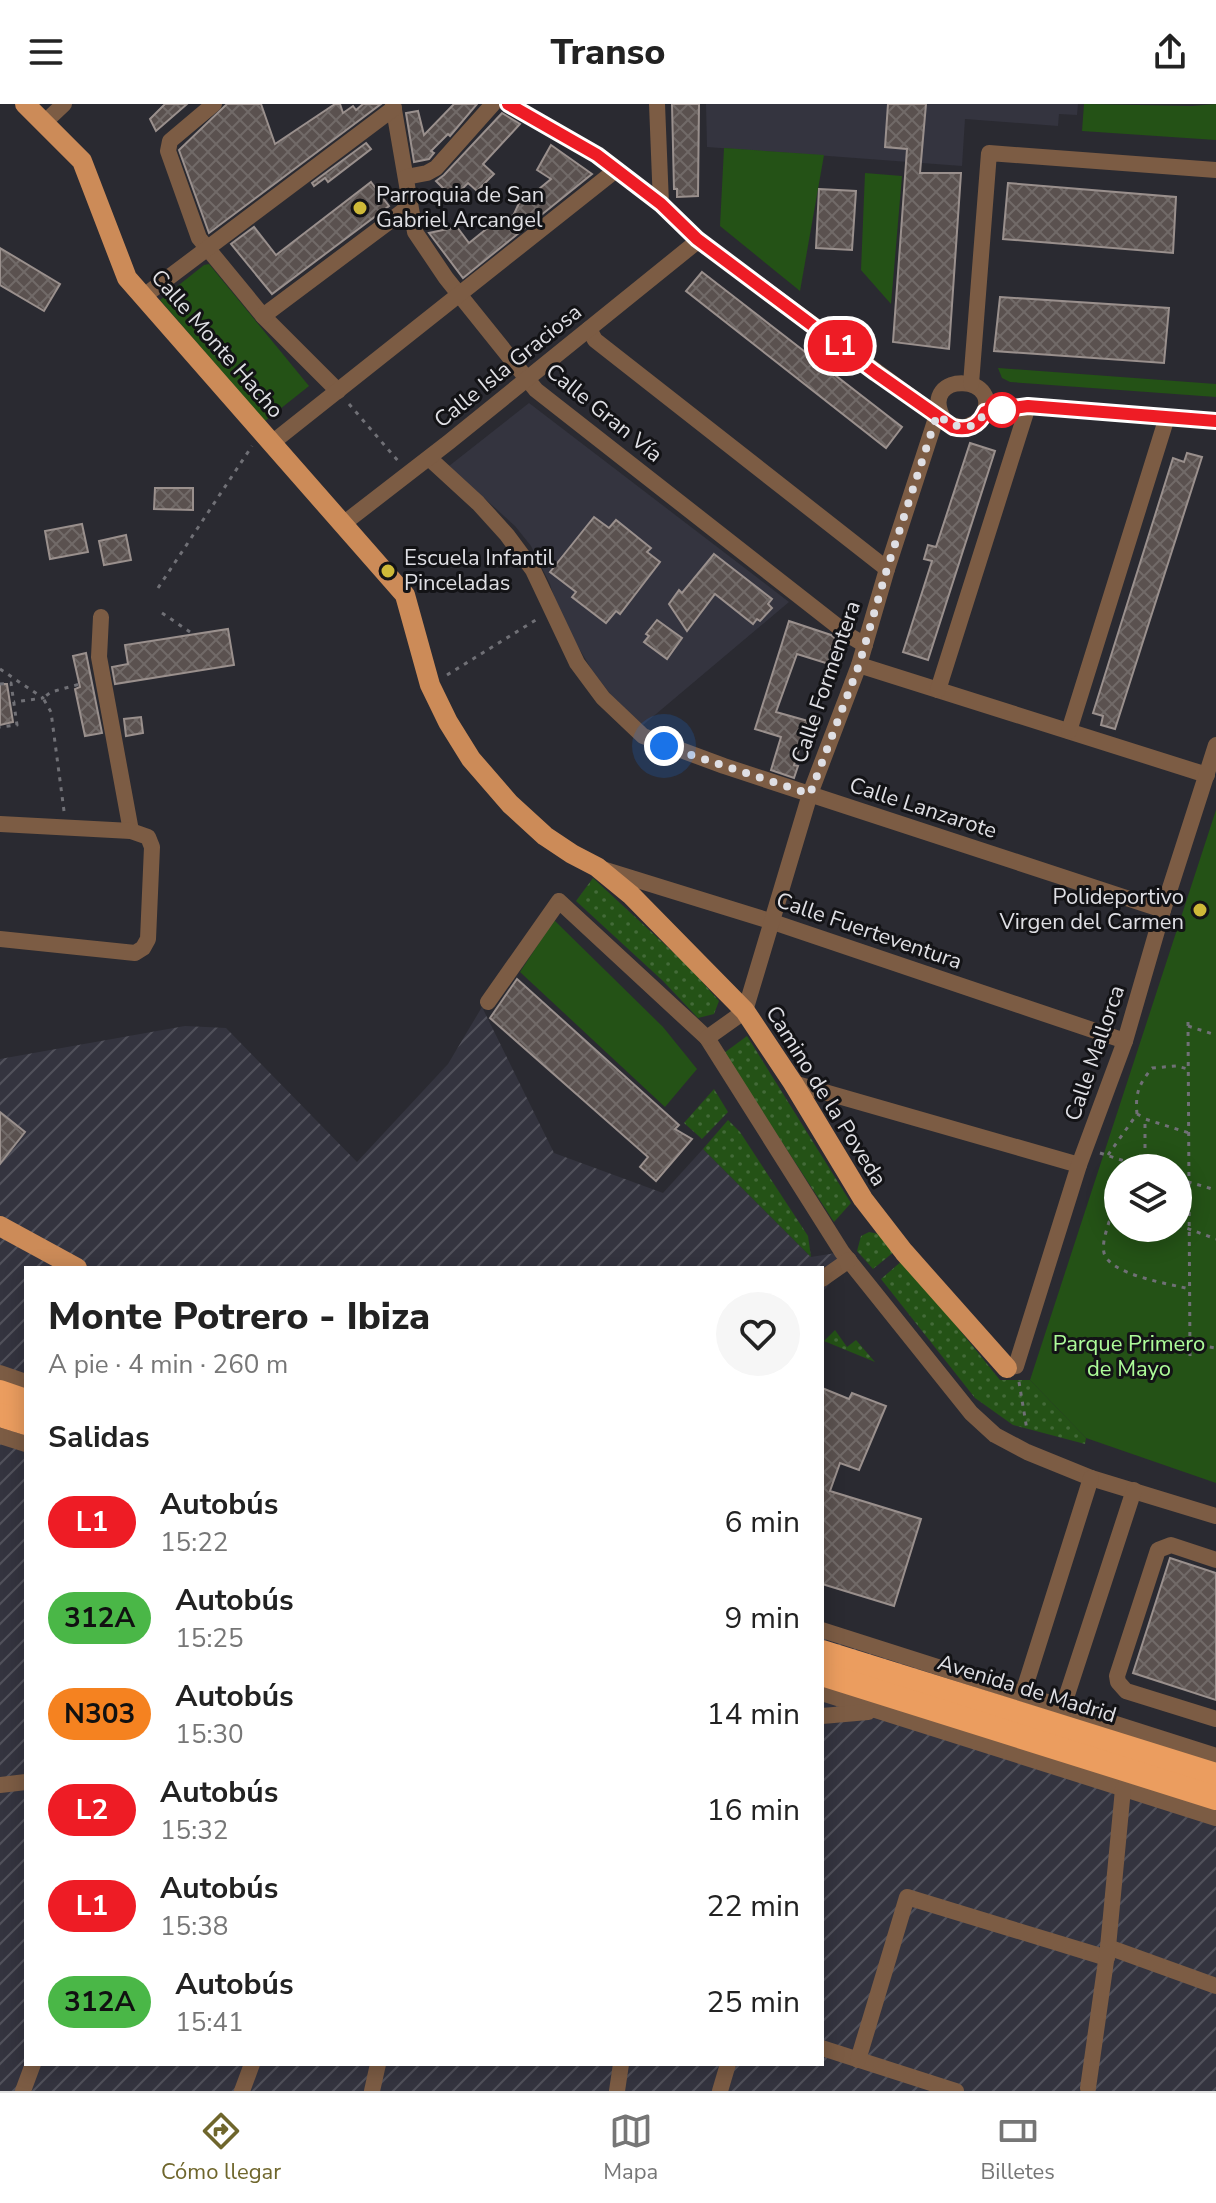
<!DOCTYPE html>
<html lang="es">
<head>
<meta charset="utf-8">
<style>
	body { margin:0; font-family:"Nunito Sans",sans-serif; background:#f6f6f6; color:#222; height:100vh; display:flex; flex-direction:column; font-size:30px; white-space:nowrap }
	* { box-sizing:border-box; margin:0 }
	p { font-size:26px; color:#767676 }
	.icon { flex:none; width:44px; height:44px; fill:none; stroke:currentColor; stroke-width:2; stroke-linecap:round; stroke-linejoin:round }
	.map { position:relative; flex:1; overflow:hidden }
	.details { position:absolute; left:24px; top:1162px; width:800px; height:800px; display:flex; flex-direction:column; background:#fff; border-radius:0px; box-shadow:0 4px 20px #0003 }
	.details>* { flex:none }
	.badge { padding:0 16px; border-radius:26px; font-size:28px; line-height:52px }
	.fabs { position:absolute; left:1104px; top:1050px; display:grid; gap:16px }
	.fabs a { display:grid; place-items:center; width:88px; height:88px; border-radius:50%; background:#fff; box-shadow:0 4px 20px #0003; font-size:40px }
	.you { position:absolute; width:40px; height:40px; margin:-20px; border:6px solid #fff; border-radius:50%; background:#1a73e8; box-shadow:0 0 0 12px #1a73e833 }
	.map>.badge { position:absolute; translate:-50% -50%; box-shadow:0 0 0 4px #fff }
	h2 { padding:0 24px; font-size:30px; line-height:72px }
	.round { display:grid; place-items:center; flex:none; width:84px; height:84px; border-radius:42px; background:#f6f6f6 }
	.head { display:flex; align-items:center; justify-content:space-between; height:136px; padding:0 24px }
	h1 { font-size:38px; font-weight:800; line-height:60px }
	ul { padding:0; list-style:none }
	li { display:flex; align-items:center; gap:24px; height:96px; padding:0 24px }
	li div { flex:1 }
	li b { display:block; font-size:30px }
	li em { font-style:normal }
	li .badge { min-width:88px; font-weight:700; text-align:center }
	header { display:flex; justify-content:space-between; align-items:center; height:104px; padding:0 24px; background:#fff; font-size:36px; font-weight:800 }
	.tabs { display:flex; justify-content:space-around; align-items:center; height:112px; border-top:2px solid #e0e0e0; background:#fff; font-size:22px; color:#767676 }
	.tabs a { display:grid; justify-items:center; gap:4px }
	.tabs .selected { color:#6f662c }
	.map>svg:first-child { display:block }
	.built { fill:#34343f }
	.industrial { fill:url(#industrial-furrows) }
	.green { fill:#245216; fill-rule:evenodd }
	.garden { fill:url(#garden-dots) }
	.building { fill:url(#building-cross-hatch); stroke:#9a908d; stroke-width:2 }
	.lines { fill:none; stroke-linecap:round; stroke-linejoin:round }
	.path { stroke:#707076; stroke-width:3; stroke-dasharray:4 6; stroke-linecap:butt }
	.minor { stroke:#7c5c44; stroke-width:16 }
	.major { stroke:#cc8b58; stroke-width:20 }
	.highway { stroke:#eb9d5f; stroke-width:24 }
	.line-casing { stroke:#fff; stroke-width:18 }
	.line { stroke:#ee1c25; stroke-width:12 }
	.walk { stroke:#dfdfe4; stroke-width:8; stroke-dasharray:0 14.4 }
	.poi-dot { fill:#ceb938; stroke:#131316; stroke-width:3 }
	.stop-dot { fill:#fff; stroke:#ee1c25; stroke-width:4 }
	.labels { text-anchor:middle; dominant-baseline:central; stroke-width:6; stroke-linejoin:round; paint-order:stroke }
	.poi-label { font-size:22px; fill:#dfdfe4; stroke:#131316; text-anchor:start }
	.street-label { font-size:22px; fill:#dfdfe4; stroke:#131316 }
	.park-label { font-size:22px; fill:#adfc99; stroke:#131316 }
</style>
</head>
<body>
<header><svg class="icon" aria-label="menu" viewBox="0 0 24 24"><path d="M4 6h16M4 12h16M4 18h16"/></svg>Transo<svg class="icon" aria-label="share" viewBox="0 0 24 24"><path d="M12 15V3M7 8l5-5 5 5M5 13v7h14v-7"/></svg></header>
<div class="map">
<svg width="1216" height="1987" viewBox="0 0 1216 1987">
	<defs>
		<pattern id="industrial-furrows" width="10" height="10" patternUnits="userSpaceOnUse" patternTransform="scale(2)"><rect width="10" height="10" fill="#34343f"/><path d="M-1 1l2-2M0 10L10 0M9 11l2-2" fill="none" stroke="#51515b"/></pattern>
		<pattern id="garden-dots" width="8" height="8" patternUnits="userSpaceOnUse" patternTransform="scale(2)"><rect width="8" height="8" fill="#245216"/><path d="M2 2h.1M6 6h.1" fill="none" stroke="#436a38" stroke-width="1.8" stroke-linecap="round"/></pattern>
		<pattern id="building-cross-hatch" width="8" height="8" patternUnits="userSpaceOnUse" patternTransform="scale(2)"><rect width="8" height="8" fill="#5a514f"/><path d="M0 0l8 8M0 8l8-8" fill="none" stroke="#716a68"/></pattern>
	</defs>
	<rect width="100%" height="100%" fill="#2a2a31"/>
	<g class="built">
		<path d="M 706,0 L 1078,0 L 1077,11 L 1059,10 L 1058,22 L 965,15 L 962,62 L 707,43 Z"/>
		<path d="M 529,299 L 789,498 L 643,621 L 614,595 L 592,566 L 560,513 L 550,480 L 531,442 L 515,422 L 449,362 Z"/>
	</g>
	<path class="industrial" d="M 482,903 L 554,1049 L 663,1089 L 703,1045 L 811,1153 L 842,1148 L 849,1156 L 822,1189 L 822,1164 L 26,1164 L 26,1960 L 822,1960 L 822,1530 L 1216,1664 L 1216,1987 L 0,1987 L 0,955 L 185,922 L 226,924 L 357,1058 L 448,960 Z"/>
	<g class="green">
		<path d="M 1084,0 L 1192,2 L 1216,0 L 1216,36 L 1082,27 Z"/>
		<path d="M 724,44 L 824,51 L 800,187 L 720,122 Z"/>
		<path d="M 865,69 L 902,72 L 891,200 L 861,166 Z"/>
		<path d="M 209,160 L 309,282 L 265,317 L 160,196 L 204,161 Z"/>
		<path d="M 998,264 L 1216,280 L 1216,293 L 1010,278 L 1002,274 Z"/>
		<path d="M 1216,706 L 1216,1379 L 1086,1334 L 1030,1276 ZM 1118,1064 L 1178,1064 L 1178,1124 L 1118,1124 Z"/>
		<path d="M 554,816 L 663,923 L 697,965 L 665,1003 L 520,868 Z"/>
	</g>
	<g class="garden">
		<path d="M 593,774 L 688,862 L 719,897 L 714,910 L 698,914 L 663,877 L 576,797 Z"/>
		<path d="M 747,932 L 851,1099 L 834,1118 L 724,949 Z"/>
		<path d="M 714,985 L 728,1008 L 702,1035 L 684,1019 Z"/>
		<path d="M 728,1016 L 740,1028 L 808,1132 L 811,1153 L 703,1045 Z"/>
		<path d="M 869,1128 L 879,1130 L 895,1147 L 873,1165 L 857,1147 L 861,1132 Z"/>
		<path d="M 903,1156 L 1000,1276 L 1030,1276 L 1086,1334 L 1085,1340 L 1013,1321 L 975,1294 L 881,1175 Z"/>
		<path d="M 835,1226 L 847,1243 L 856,1236 L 875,1258 L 824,1237 Z"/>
	</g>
	<g class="building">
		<path d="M 165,0 L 187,0 L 156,27 L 150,15 Z"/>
		<path d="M 227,0 L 261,0 L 275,40 L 335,0 L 340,0 L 343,9 L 353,2 L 356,6 L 363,0 L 381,0 L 209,129 L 179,46 Z"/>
		<path d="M 454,0 L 477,0 L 450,32 L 448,30 L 431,47 L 434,49 L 429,55 L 414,58 L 406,9 L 418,7 L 424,31 Z"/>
		<path d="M 672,0 L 699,0 L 698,92 L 677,93 L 677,85 L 674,85 Z"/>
		<path d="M 888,0 L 926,0 L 920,69 L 961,69 L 949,245 L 893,238 L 907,45 L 885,43 Z"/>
		<path d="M 502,9 L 520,20 L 483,60 L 494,70 L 477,87 L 468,79 L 453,94 L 436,77 L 444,71 Z"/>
		<path d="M 366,39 L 371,45 L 328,78 L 325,74 L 314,82 L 312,79 Z"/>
		<path d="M 551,41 L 592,70 L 463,174 L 429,129 L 457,123 L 469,139 L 495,118 L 499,124 L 514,110 L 520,97 L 522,99 L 551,75 L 537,66 Z"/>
		<path d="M 371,78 L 389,102 L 272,190 L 231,140 L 254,123 L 276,151 Z"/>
		<path d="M 1008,79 L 1176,93 L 1173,149 L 1003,135 Z"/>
		<path d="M 819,85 L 856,87 L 852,146 L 816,144 Z"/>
		<path d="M 0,144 L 60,180 L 44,207 L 0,181 Z"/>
		<path d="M 702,168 L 902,323 L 886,344 L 686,187 Z"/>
		<path d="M 1000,193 L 1169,204 L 1164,259 L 994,247 Z"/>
		<path d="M 970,339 L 995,347 L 928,556 L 903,548 L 932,457 L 924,455 L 928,441 L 936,443 Z"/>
		<path d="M 1187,349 L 1202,353 L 1115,625 L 1101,621 L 1103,612 L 1093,609 L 1173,354 L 1184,358 Z"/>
		<path d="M 155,384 L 193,384 L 193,406 L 154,405 Z"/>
		<path d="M 594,413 L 609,424 L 616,416 L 651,444 L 647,448 L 660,458 L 620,510 L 616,507 L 606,519 L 572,493 L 576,488 L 550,468 Z"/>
		<path d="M 82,420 L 88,448 L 50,455 L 45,427 Z"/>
		<path d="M 126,431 L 131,456 L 104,461 L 99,437 Z"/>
		<path d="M 714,450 L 772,495 L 768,500 L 772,504 L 760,517 L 757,515 L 753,520 L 715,490 L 687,527 L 669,500 L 679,486 L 682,489 Z"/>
		<path d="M 657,516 L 682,534 L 667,555 L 644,538 L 649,532 L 646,530 Z"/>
		<path d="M 789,517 L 831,531 L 837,536 L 829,560 L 797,550 L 776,608 L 808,617 L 794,661 L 798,662 L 794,674 L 771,666 L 781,633 L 755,625 Z"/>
		<path d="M 228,525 L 234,561 L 115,580 L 112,563 L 128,560 L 125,541 Z"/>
		<path d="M 86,549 L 102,629 L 85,632 L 75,585 L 80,583 L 73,552 Z"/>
		<path d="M 0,580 L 7,580 L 13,618 L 0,621 Z"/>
		<path d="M 141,613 L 143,629 L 126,632 L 124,615 Z"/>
		<path d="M 517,875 L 679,1021 L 675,1025 L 692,1035 L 656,1077 L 640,1063 L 648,1053 L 490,914 Z"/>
		<path d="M 0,1008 L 25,1028 L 0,1060 Z"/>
		<path d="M 822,1284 L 849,1295 L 852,1289 L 886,1302 L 859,1366 L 840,1359 L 830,1387 L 921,1415 L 894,1502 L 822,1480 Z"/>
		<path d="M 1170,1454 L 1216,1469 L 1216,1596 L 1133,1569 Z"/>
	</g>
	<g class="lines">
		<g class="path">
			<path d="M 349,300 L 399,358"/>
			<path d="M 158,484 L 252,342"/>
			<path d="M 162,509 L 190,528"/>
			<path d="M 0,565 L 43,594 L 14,598"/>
			<path d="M 447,571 L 539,514"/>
			<path d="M 0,580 L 11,579 L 17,621 L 0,623"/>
			<path d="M 64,707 L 51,608 L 43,594 L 51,588 L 80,580"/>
			<path d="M 1188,918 L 1190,1253"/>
			<path d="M 1188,922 L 1216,931"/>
			<path d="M 1137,1010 C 1135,989 1139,980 1152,964 L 1176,962 L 1188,965"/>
			<path d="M 1100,1049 L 1146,1064"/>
			<path d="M 1108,1051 L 1137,1010 L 1145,1014"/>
			<path d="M 1145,1064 L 1145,1015 L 1189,1029"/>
			<path d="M 1178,1075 L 1216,1086"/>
			<path d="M 1118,1112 L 1109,1118 C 1106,1128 1102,1139 1104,1149 C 1110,1171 1170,1180 1190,1185"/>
			<path d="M 1178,1121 L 1216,1135"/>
			<path d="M 1190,1240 L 1216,1244"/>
			<path d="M 1019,1278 L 1027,1326"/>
		</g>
		<g class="minor">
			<path d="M 214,0 L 170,37 L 168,47 L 199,134 L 263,212 L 338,287"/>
			<path d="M 393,0 L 415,128 L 446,174 L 536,286 L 850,532 L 865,541"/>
			<path d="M 508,0 L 597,51 L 661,100 L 697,135 L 948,320 L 964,324 L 979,317 C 1013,270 915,264 944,316"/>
			<path d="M 657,0 L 661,100"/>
			<path d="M 45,18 L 64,0"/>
			<path d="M 406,73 L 427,69 L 436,64 L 493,0"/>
			<path d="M 144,192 L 394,4"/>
			<path d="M 263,212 L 410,102"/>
			<path d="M 589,225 L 595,236 L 887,465"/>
			<path d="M 971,280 L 989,49 L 1216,66"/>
			<path d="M 985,308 L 1028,302 L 1216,317"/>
			<path d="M 273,338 L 616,66"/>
			<path d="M 429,354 L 478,399 L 507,431 L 533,466 L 577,559 L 603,594 L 643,632 L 724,662 L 1163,806"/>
			<path d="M 343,420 L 449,338 L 699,136"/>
			<path d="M 101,513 L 99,553 L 131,727"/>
			<path d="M 859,561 L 1207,671"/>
			<path d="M 938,586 L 1028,302"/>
			<path d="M 1069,627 L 1167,313"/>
			<path d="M 0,720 L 131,727 L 148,733 L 152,743 L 148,835 L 143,844 L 135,849 L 0,835"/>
			<path d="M 602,765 L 770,817 L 1125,937"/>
			<path d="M 488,898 L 559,797 L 707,934 L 842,1148 L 971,1309 L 995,1331 L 1027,1348 L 1091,1374 L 1216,1412"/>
			<path d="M 707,934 L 745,907 L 810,690 L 859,561 L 887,465 L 937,311"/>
			<path d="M 793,979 L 1079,1061"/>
			<path d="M 822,1175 L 849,1156"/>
			<path d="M 1007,1264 L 1016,1262 L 1079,1061 L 1125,937 L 1163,806 L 1216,641"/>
			<path d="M 0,1269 L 26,1278"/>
			<path d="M 0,1332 L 26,1340"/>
			<path d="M 1216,1456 L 1171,1441 L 1158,1446 L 1117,1572 L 1118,1578 L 1126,1587 L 1216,1615"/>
			<path d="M 822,1526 L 1216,1652"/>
			<path d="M 822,1589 L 1216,1714"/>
			<path d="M 1023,1589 L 1091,1374"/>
			<path d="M 1063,1603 L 1134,1386"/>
			<path d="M 822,1612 L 868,1608"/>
			<path d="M 0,1681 L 26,1678"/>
			<path d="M 1108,1843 L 1216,1882"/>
			<path d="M 822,1944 L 956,1987"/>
			<path d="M 858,1956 L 907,1793 L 1107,1854"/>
			<path d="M 1088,1984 L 1108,1843 L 1123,1685"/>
			<path d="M 23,1987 L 33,1960"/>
			<path d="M 242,1987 L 252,1960"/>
			<path d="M 372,1987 L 378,1960"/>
			<path d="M 617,1987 L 621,1960"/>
			<path d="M 720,1987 L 728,1960"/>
		</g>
		<g class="major">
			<path d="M 25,0 L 82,57 L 127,174 L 405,491 L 430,581 L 448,618 L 471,655 L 510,700 L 545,732 L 572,750 L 597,763 L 631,791 L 745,907 L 793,979 L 863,1095 L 904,1148 L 1007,1264"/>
			<path d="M 0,1122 L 77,1164"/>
		</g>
		<g class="highway">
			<path d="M 0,1288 L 26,1297"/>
			<path d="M 0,1311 L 26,1319"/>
			<path d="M 822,1548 L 1216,1671"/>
			<path d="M 822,1570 L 1216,1694"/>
		</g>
	</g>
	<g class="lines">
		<g class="line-casing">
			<path id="line" d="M 508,0 L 597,51 L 661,100 L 697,135 L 876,269 L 953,323 C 967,327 979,322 985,308 L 1028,302 L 1216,317"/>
		</g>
		<use href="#line" class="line"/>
		<path class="walk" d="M 664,642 L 810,690 L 859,561 L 887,465 L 937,311 C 955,323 972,332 985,308 L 1002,306"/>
	</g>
	<g class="poi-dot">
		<circle cx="360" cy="104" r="8"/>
		<circle cx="388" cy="467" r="8"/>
		<circle cx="1200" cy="806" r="8"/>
	</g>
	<circle class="stop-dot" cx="1002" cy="306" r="16"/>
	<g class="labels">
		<g class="poi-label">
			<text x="376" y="91">Parroquia de San<tspan x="376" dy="25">Gabriel Arcangel</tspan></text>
			<text x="404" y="454">Escuela Infantil<tspan x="404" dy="25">Pinceladas</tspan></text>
			<text x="1184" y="793" text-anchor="end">Polideportivo<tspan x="1184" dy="25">Virgen del Carmen</tspan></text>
		</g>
		<g class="street-label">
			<text transform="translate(217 240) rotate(49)">Calle Monte Hacho</text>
			<text transform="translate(508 262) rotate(-39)">Calle Isla Graciosa</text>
			<text transform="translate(604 309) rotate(39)">Calle Gran Vía</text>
			<text transform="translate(826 578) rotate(-71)">Calle Formentera</text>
			<text transform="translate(923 704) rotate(18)">Calle Lanzarote</text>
			<text transform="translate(869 827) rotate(19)">Calle Fuerteventura</text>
			<text transform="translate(1095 949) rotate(-71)">Calle Mallorca</text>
			<text transform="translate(826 992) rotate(58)">Camino de la Poveda</text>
			<text transform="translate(1027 1585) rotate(17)">Avenida de Madrid</text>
		</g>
		<g class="park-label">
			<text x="1129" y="1240">Parque Primero<tspan x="1129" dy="25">de Mayo</tspan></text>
		</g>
	</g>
</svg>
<div class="fabs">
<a><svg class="icon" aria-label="layers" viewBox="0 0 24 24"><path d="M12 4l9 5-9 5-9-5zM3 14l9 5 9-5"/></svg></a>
</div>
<div class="you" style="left:664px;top:642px"></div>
<b class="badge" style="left:840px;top:242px;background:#ee1c25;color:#fff">L1</b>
<section class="details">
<div class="head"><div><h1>Monte Potrero - Ibiza</h1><p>A pie · 4 min · 260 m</p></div><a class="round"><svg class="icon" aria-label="heart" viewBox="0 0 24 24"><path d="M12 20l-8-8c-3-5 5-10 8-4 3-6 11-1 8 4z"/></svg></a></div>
<h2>Salidas</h2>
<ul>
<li><span class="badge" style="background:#ee1c25;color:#fff">L1</span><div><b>Autobús</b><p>15:22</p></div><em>6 min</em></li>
<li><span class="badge" style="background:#4ab747;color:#111">312A</span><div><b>Autobús</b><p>15:25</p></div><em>9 min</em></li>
<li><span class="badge" style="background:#f58220;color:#111">N303</span><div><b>Autobús</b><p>15:30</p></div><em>14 min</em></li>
<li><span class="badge" style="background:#ee1c25;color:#fff">L2</span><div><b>Autobús</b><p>15:32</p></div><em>16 min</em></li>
<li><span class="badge" style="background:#ee1c25;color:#fff">L1</span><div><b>Autobús</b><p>15:38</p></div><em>22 min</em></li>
<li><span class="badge" style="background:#4ab747;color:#111">312A</span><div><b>Autobús</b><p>15:41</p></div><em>25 min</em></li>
</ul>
</section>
</div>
<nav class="tabs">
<a class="selected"><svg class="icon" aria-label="directions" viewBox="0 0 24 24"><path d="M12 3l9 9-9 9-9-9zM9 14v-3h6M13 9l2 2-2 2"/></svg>Cómo llegar</a>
<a><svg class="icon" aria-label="map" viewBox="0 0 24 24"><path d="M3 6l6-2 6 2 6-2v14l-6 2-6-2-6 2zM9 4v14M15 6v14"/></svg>Mapa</a>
<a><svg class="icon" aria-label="tickets" viewBox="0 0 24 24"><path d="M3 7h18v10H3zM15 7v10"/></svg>Billetes</a>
</nav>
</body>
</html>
